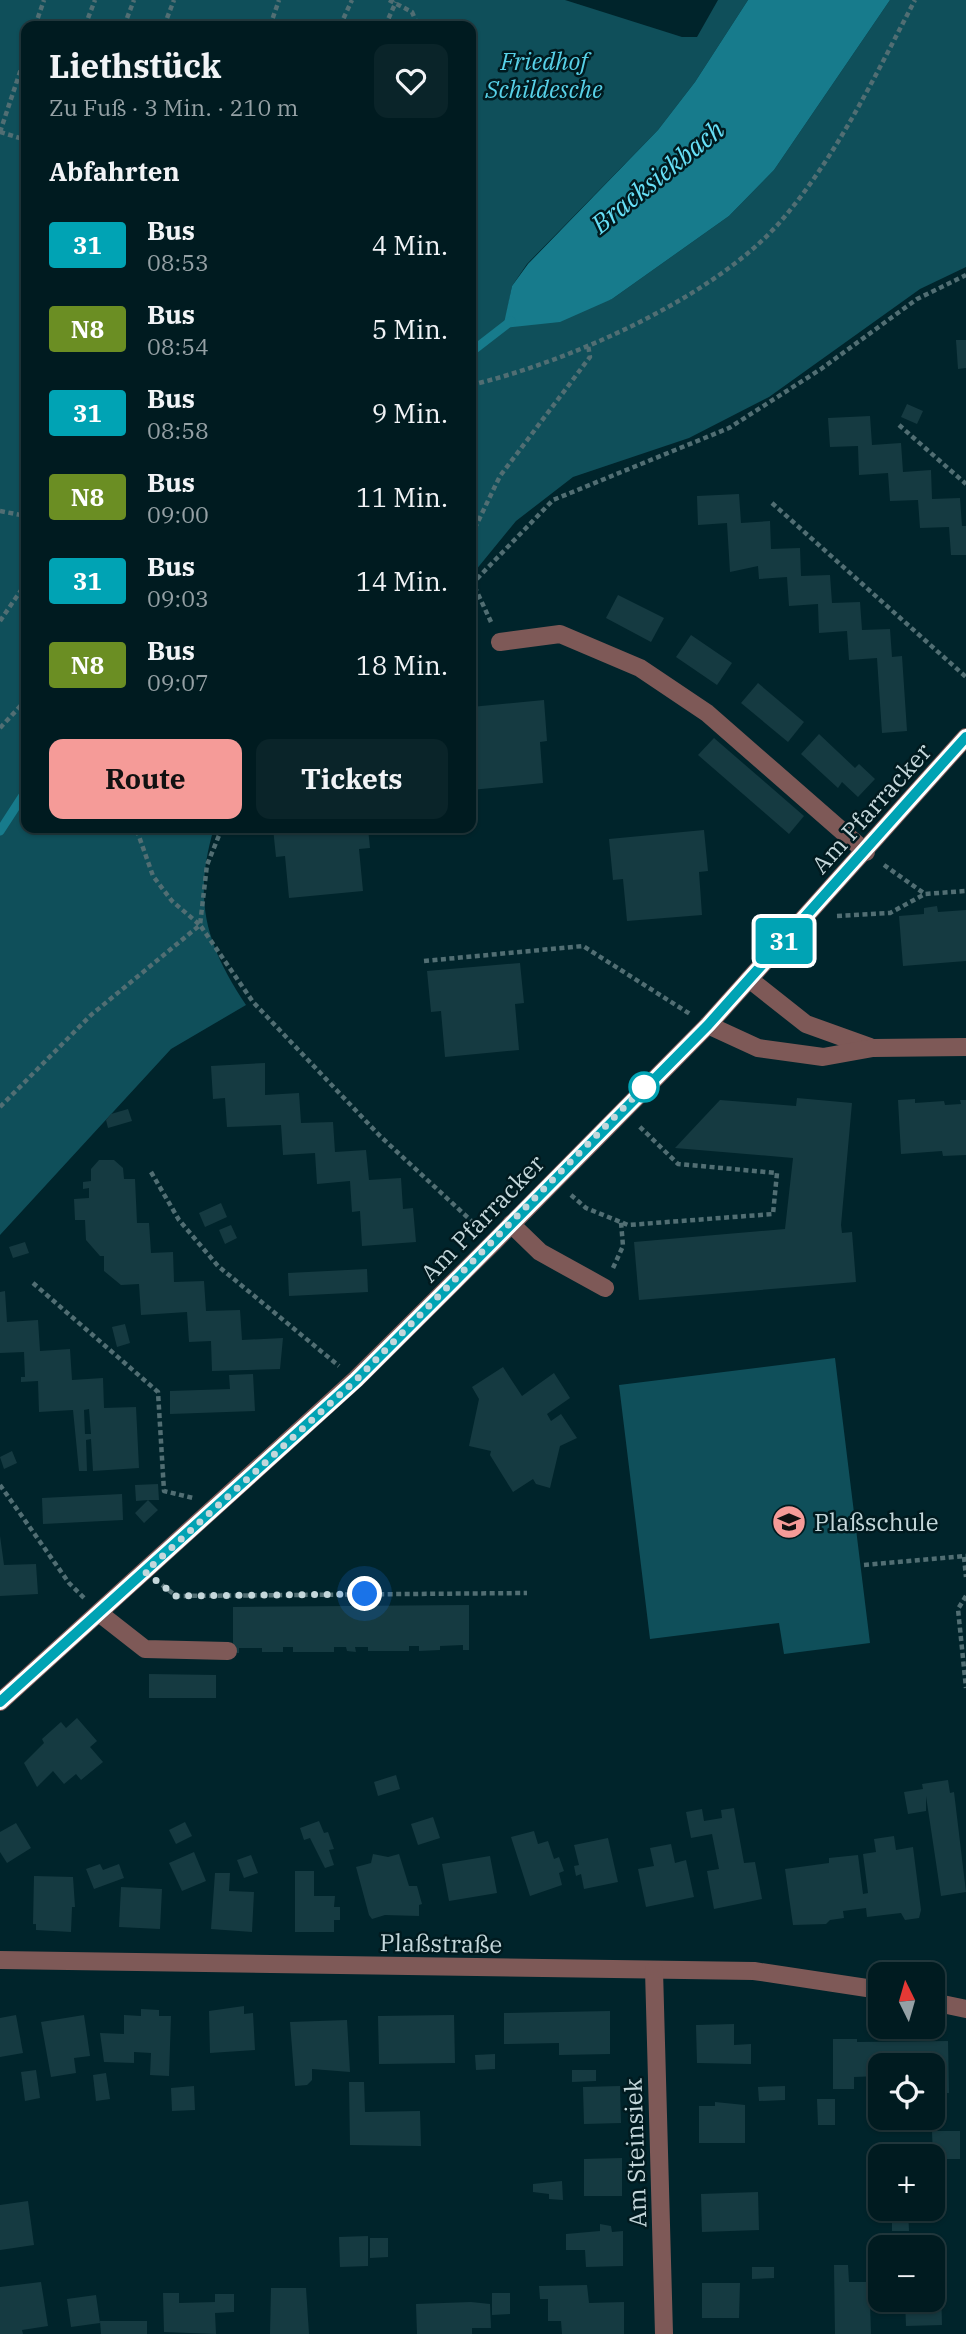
<!DOCTYPE html>
<html lang="de">
<head>
<meta charset="utf-8">
<style>
	body { margin:0; font-family:"IBM Plex Serif",serif; background:#0a2429; color:#f1f3f6; height:100vh; display:flex; flex-direction:column; font-size:26px; white-space:nowrap }
	* { box-sizing:border-box; margin:0 }
	p { font-size:23px; color:#95a1a5 }
	.icon { flex:none; width:38px; height:38px; fill:none; stroke:currentColor; stroke-width:2; stroke-linecap:round; stroke-linejoin:round }
	.map { position:relative; flex:1; overflow:hidden }
	.details { position:absolute; left:21px; top:21px; width:455px; height:812px; display:flex; flex-direction:column; background:#001b20; border-radius:14px; box-shadow:0 2px 5px #0004,0 0 0 2px #22393e }
	.details>* { flex:none }
	.badge { padding:0 14px; border-radius:5px; font-size:24px; line-height:46px }
	.needle { width:46px; rotate:355deg }
	.tools { position:absolute; left:868px; top:1962px; display:grid; gap:14px }
	.tools a { display:grid; place-items:center; width:77px; height:77px; border-radius:14px; background:#001b20; box-shadow:0 2px 5px #0004,0 0 0 2px #22393e; font-size:35px }
	.you { position:absolute; width:35px; height:35px; margin:-18px; border:5px solid #fff; border-radius:50%; background:#1a73e8; box-shadow:0 0 0 10px #1a73e833 }
	.map>.badge { position:absolute; translate:-50% -50%; box-shadow:0 0 0 4px #fff }
	h2 { padding:0 28px; font-size:26px; line-height:63px }
	.round { display:grid; place-items:center; flex:none; width:74px; height:74px; border-radius:14px; background:#0a2429 }
	.overview { display:flex; align-items:center; justify-content:space-between; height:119px; padding:0 28px }
	h1 { font-size:33px; font-weight:800; line-height:52px }
	.action { display:flex; gap:14px; margin-top:auto; padding:14px 28px }
	.action a { flex:1; height:80px; border-radius:14px; background:#f59b98; color:#111; font-size:28px; font-weight:800; line-height:80px; text-align:center }
	.action a+a { background:#0a2429; color:#f1f3f6 }
	ul { padding:0; list-style:none }
	li { display:flex; align-items:center; gap:21px; height:84px; padding:0 28px }
	li div { flex:1 }
	li b { display:block; font-size:26px }
	li em { font-style:normal }
	li .badge { min-width:77px; font-weight:700; text-align:center }
	.map>svg:first-child { display:block }
	.green { fill:#0f4f5a }
	.water { fill:#177b8c }
	.lines { fill:none; stroke-linecap:round; stroke-linejoin:round }
	.stream { stroke:#177b8c; stroke-width:9 }
	.building { fill:#153a41; fill-rule:evenodd }
	.path { stroke:#516e73; stroke-width:4.5; stroke-dasharray:5 3.5; stroke-linecap:butt }
	.minor { stroke:#7e5957; stroke-width:18 }
	.line-casing { stroke:#fff; stroke-width:16 }
	.line { stroke:#00a3b4; stroke-width:10 }
	.walk { stroke:#c4d7db; stroke-width:7; stroke-dasharray:0 12.6 }
	.stop-dot { fill:#fff; stroke:#00a3b4; stroke-width:3.5 }
	.labels { text-anchor:middle; dominant-baseline:central; stroke-width:5; stroke-linejoin:round; paint-order:stroke }
	.park-label { font-size:24px; font-style:italic; fill:#57d1e8; stroke:#001a1f }
	.street-label { font-size:24px; fill:#c4d7db; stroke:#001a1f }
	.poi-label { font-size:24px; fill:#c4d7db; stroke:#001a1f; text-anchor:start }
	.water-label { font-size:26px; font-style:italic; fill:#67e0f7; stroke:#001a1f }
</style>
</head>
<body>
<div class="map">
<svg width="966" height="2334" viewBox="0 0 966 2334">
	<rect width="100%" height="100%" fill="#00242b"/>
	<g class="green">
		<path d="M 0,0 L 565,0 L 682,37 L 697,37 L 718,0 L 748,0 L 695,82 L 658,130 L 527,264 L 512,286 L 504,328 L 612,299 L 729,216 L 774,170 L 890,0 L 966,0 L 966,267 L 920,289 L 769,397 L 689,438 L 573,477 L 516,521 L 471,576 L 471,26 L 26,26 L 26,828 L 214,828 C 193,899 205,943 246,1005 L 171,1049 L 0,1235 Z"/>
		<path d="M 835,1358 L 870,1643 L 784,1654 L 779,1623 L 650,1639 L 619,1385 Z"/>
	</g>
	<path class="water" d="M 748,0 L 890,0 L 774,170 L 729,216 L 612,299 L 560,322 L 503,328 L 512,286 L 528,264 L 658,130 L 695,82 Z"/>
	<g class="lines">
		<g class="stream">
			<path d="M 471,352 L 511,321"/>
			<path d="M 0,831 L 26,791"/>
		</g>
	</g>
	<g class="building">
		<path d="M 956,340 L 966,340 L 966,368 L 958,369 Z"/>
		<path d="M 907,404 L 923,411 L 917,424 L 901,417 Z"/>
		<path d="M 870,416 L 872,445 L 901,443 L 903,472 L 931,470 L 932,499 L 960,498 L 962,526 L 966,526 L 966,555 L 951,555 L 949,527 L 920,528 L 918,500 L 890,501 L 888,473 L 859,475 L 858,446 L 830,447 L 828,418 Z"/>
		<path d="M 739,494 L 741,523 L 770,521 L 771,549 L 800,548 L 801,576 L 830,575 L 832,603 L 860,602 L 862,630 L 890,629 L 892,657 L 902,656 L 907,731 L 882,733 L 877,658 L 849,660 L 847,631 L 819,633 L 818,604 L 789,606 L 787,577 L 759,579 L 758,566 L 730,572 L 727,523 L 698,525 L 697,496 Z"/>
		<path d="M 618,595 L 664,618 L 651,642 L 606,618 Z"/>
		<path d="M 691,635 L 732,663 L 717,685 L 676,657 Z"/>
		<path d="M 758,683 L 804,722 L 788,742 L 741,703 Z"/>
		<path d="M 544,700 L 547,741 L 540,742 L 543,783 L 471,790 L 471,707 Z"/>
		<path d="M 819,734 L 855,768 L 859,764 L 875,779 L 858,797 L 842,782 L 838,788 L 801,754 Z"/>
		<path d="M 714,738 L 804,816 L 789,834 L 698,755 Z"/>
		<path d="M 273,828 L 368,828 L 370,848 L 359,849 L 363,891 L 289,898 L 285,856 L 276,857 Z"/>
		<path d="M 704,830 L 708,871 L 699,872 L 702,915 L 627,921 L 623,879 L 613,880 L 609,839 Z"/>
		<path d="M 937,906 L 938,912 L 966,910 L 966,961 L 903,966 L 899,916 L 924,914 L 924,908 Z"/>
		<path d="M 520,963 L 524,1003 L 515,1004 L 519,1050 L 445,1057 L 441,1011 L 431,1012 L 427,971 Z"/>
		<path d="M 265,1063 L 265,1095 L 299,1093 L 301,1123 L 333,1122 L 335,1152 L 366,1150 L 369,1180 L 401,1178 L 403,1209 L 413,1208 L 416,1242 L 362,1246 L 360,1211 L 352,1212 L 350,1181 L 317,1184 L 315,1153 L 283,1155 L 281,1125 L 227,1127 L 225,1098 L 213,1099 L 211,1066 Z"/>
		<path d="M 797,1098 L 852,1103 L 841,1225 L 842,1233 L 852,1232 L 856,1282 L 639,1300 L 634,1242 L 785,1229 L 793,1158 L 675,1148 L 720,1100 L 796,1106 Z"/>
		<path d="M 915,1099 L 915,1103 L 944,1101 L 945,1105 L 961,1104 L 960,1100 L 966,1100 L 966,1155 L 943,1156 L 942,1151 L 901,1154 L 898,1100 Z"/>
		<path d="M 128,1109 L 132,1121 L 108,1128 L 106,1120 L 111,1114 Z"/>
		<path d="M 99,1160 L 114,1160 L 123,1168 L 124,1179 L 135,1179 L 137,1223 L 149,1223 L 151,1253 L 173,1252 L 174,1282 L 204,1281 L 206,1311 L 240,1310 L 242,1340 L 283,1338 L 280,1369 L 212,1371 L 211,1341 L 189,1342 L 187,1312 L 141,1315 L 139,1284 L 121,1285 L 104,1271 L 104,1256 L 100,1256 L 86,1240 L 85,1220 L 75,1220 L 74,1199 L 89,1198 L 89,1188 L 83,1189 L 83,1182 L 91,1181 L 91,1169 Z"/>
		<path d="M 221,1203 L 227,1217 L 205,1227 L 199,1213 Z"/>
		<path d="M 231,1225 L 237,1238 L 225,1244 L 219,1230 Z"/>
		<path d="M 25,1242 L 29,1253 L 13,1258 L 9,1247 Z"/>
		<path d="M 367,1269 L 368,1292 L 289,1296 L 288,1273 Z"/>
		<path d="M 5,1291 L 7,1322 L 38,1320 L 40,1351 L 70,1349 L 72,1380 L 103,1378 L 104,1408 L 136,1407 L 139,1468 L 93,1471 L 91,1439 L 86,1440 L 87,1471 L 79,1471 L 73,1410 L 39,1412 L 38,1381 L 21,1382 L 21,1377 L 25,1377 L 24,1352 L 0,1353 L 0,1292 ZM 89,1409 L 91,1434 L 85,1434 L 84,1410 Z"/>
		<path d="M 125,1324 L 130,1343 L 117,1347 L 112,1327 Z"/>
		<path d="M 503,1367 L 522,1396 L 554,1373 L 570,1398 L 547,1414 L 551,1421 L 561,1414 L 577,1438 L 560,1446 L 550,1488 L 536,1484 L 533,1479 L 513,1492 L 490,1455 L 491,1451 L 469,1446 L 479,1399 L 472,1387 Z"/>
		<path d="M 253,1374 L 255,1411 L 170,1414 L 170,1391 L 230,1389 L 229,1375 Z"/>
		<path d="M 12,1451 L 17,1463 L 4,1469 L 0,1457 Z"/>
		<path d="M 158,1484 L 159,1500 L 148,1500 L 158,1510 L 144,1523 L 135,1513 L 148,1500 L 136,1501 L 135,1485 Z"/>
		<path d="M 122,1494 L 123,1520 L 43,1524 L 42,1498 Z"/>
		<path d="M 0,1536 L 4,1565 L 36,1564 L 38,1594 L 0,1596 Z"/>
		<path d="M 469,1605 L 469,1650 L 463,1650 L 463,1645 L 440,1646 L 440,1650 L 419,1651 L 419,1646 L 409,1646 L 409,1651 L 368,1651 L 368,1647 L 355,1647 L 356,1652 L 347,1651 L 346,1647 L 334,1647 L 334,1652 L 293,1652 L 293,1647 L 283,1647 L 283,1652 L 262,1652 L 262,1648 L 239,1648 L 239,1653 L 233,1653 L 233,1607 Z"/>
		<path d="M 149,1674 L 216,1675 L 216,1698 L 149,1698 Z"/>
		<path d="M 77,1718 L 97,1741 L 90,1747 L 103,1762 L 81,1780 L 76,1774 L 64,1784 L 53,1771 L 37,1787 L 24,1763 L 44,1743 L 42,1739 L 61,1722 L 66,1728 Z"/>
		<path d="M 396,1775 L 400,1789 L 378,1796 L 374,1782 Z"/>
		<path d="M 948,1780 L 950,1793 L 954,1792 L 966,1892 L 941,1896 L 926,1796 L 926,1811 L 908,1814 L 904,1792 L 923,1789 L 922,1784 Z"/>
		<path d="M 734,1808 L 744,1863 L 755,1862 L 762,1899 L 714,1909 L 707,1871 L 719,1869 L 712,1834 L 691,1838 L 686,1812 L 702,1809 L 704,1821 L 722,1818 L 721,1810 Z"/>
		<path d="M 433,1817 L 440,1838 L 418,1845 L 411,1824 Z"/>
		<path d="M 319,1821 L 324,1833 L 328,1832 L 334,1849 L 329,1850 L 334,1865 L 325,1868 L 310,1838 L 304,1840 L 300,1828 Z"/>
		<path d="M 185,1822 L 192,1836 L 176,1844 L 169,1830 Z"/>
		<path d="M 16,1823 L 31,1848 L 7,1863 L 0,1852 L 0,1832 Z"/>
		<path d="M 534,1831 L 538,1844 L 548,1841 L 554,1859 L 559,1857 L 564,1871 L 559,1873 L 562,1885 L 530,1896 L 511,1837 Z"/>
		<path d="M 894,1836 L 896,1850 L 913,1847 L 921,1910 L 919,1918 L 905,1920 L 901,1913 L 867,1917 L 866,1908 L 843,1911 L 844,1918 L 830,1920 L 826,1924 L 793,1925 L 785,1869 L 829,1863 L 829,1858 L 858,1855 L 863,1894 L 868,1893 L 863,1854 L 876,1852 L 874,1839 Z"/>
		<path d="M 608,1838 L 618,1882 L 584,1889 L 581,1874 L 576,1876 L 574,1866 L 579,1865 L 574,1845 Z"/>
		<path d="M 671,1844 L 675,1863 L 686,1860 L 694,1897 L 646,1907 L 638,1869 L 654,1866 L 650,1848 Z"/>
		<path d="M 194,1852 L 206,1881 L 182,1891 L 169,1863 Z"/>
		<path d="M 373,1854 L 388,1857 L 399,1854 L 409,1886 L 417,1886 L 422,1904 L 419,1905 L 419,1916 L 385,1915 L 372,1919 L 369,1915 L 356,1867 L 371,1863 Z"/>
		<path d="M 251,1855 L 258,1873 L 244,1878 L 237,1860 Z"/>
		<path d="M 490,1856 L 497,1893 L 449,1901 L 442,1864 Z"/>
		<path d="M 100,1864 L 103,1870 L 119,1864 L 124,1878 L 94,1889 L 86,1869 Z"/>
		<path d="M 295,1871 L 314,1871 L 314,1896 L 335,1896 L 334,1907 L 340,1907 L 340,1920 L 334,1920 L 334,1932 L 295,1932 Z"/>
		<path d="M 215,1873 L 230,1873 L 229,1891 L 254,1892 L 252,1932 L 211,1929 Z"/>
		<path d="M 34,1876 L 73,1877 L 75,1907 L 72,1907 L 71,1932 L 36,1930 L 36,1924 L 33,1924 Z"/>
		<path d="M 121,1887 L 162,1889 L 160,1929 L 119,1927 Z"/>
		<path d="M 244,2006 L 244,2014 L 253,2013 L 255,2050 L 210,2053 L 209,2011 Z"/>
		<path d="M 141,2009 L 159,2010 L 159,2016 L 171,2016 L 169,2076 L 150,2075 L 151,2053 L 134,2052 L 134,2063 L 104,2062 L 100,2033 L 124,2034 L 124,2015 L 141,2016 Z"/>
		<path d="M 610,2011 L 610,2054 L 559,2055 L 559,2043 L 504,2044 L 504,2013 Z"/>
		<path d="M 16,2015 L 23,2053 L 0,2057 L 0,2018 Z"/>
		<path d="M 84,2015 L 90,2056 L 74,2058 L 76,2073 L 51,2077 L 41,2022 Z"/>
		<path d="M 454,2015 L 455,2063 L 379,2064 L 378,2016 Z"/>
		<path d="M 347,2020 L 350,2072 L 312,2069 L 312,2080 L 307,2085 L 295,2086 L 290,2022 Z"/>
		<path d="M 734,2024 L 734,2045 L 751,2044 L 751,2064 L 697,2063 L 696,2025 Z"/>
		<path d="M 833,2039 L 857,2039 L 857,2042 L 948,2041 L 949,2093 L 933,2093 L 933,2065 L 880,2065 L 880,2076 L 854,2077 L 854,2089 L 833,2089 Z"/>
		<path d="M 495,2054 L 495,2069 L 476,2070 L 475,2055 Z"/>
		<path d="M 36,2070 L 40,2098 L 25,2101 L 21,2072 Z"/>
		<path d="M 572,2070 L 596,2070 L 596,2081 L 572,2082 Z"/>
		<path d="M 106,2073 L 110,2099 L 96,2101 L 93,2075 Z"/>
		<path d="M 349,2082 L 364,2082 L 365,2112 L 420,2111 L 421,2146 L 350,2145 Z"/>
		<path d="M 194,2086 L 195,2110 L 172,2111 L 171,2088 Z"/>
		<path d="M 620,2086 L 621,2123 L 584,2124 L 583,2087 Z"/>
		<path d="M 785,2086 L 785,2100 L 759,2101 L 758,2087 Z"/>
		<path d="M 817,2099 L 835,2099 L 835,2125 L 818,2125 Z"/>
		<path d="M 715,2102 L 745,2105 L 745,2143 L 699,2143 L 699,2106 L 715,2106 Z"/>
		<path d="M 932,2131 L 960,2131 L 960,2159 L 933,2159 Z"/>
		<path d="M 622,2158 L 622,2196 L 584,2196 L 584,2159 Z"/>
		<path d="M 562,2181 L 563,2200 L 549,2199 L 549,2194 L 533,2192 L 533,2184 Z"/>
		<path d="M 758,2192 L 759,2230 L 702,2232 L 701,2194 Z"/>
		<path d="M 28,2201 L 34,2245 L 0,2250 L 0,2205 Z"/>
		<path d="M 892,2208 L 908,2208 L 909,2231 L 892,2231 Z"/>
		<path d="M 600,2224 L 611,2226 L 612,2232 L 623,2231 L 623,2266 L 586,2267 L 585,2250 L 566,2250 L 566,2234 L 600,2231 Z"/>
		<path d="M 368,2236 L 368,2266 L 340,2267 L 339,2237 Z"/>
		<path d="M 370,2238 L 388,2238 L 388,2257 L 370,2258 Z"/>
		<path d="M 834,2265 L 848,2265 L 849,2282 L 878,2282 L 879,2301 L 870,2302 L 871,2334 L 835,2334 Z"/>
		<path d="M 752,2267 L 774,2267 L 774,2278 L 752,2279 Z"/>
		<path d="M 41,2282 L 48,2326 L 22,2330 L 23,2334 L 0,2334 L 0,2287 Z"/>
		<path d="M 702,2283 L 740,2283 L 739,2318 L 702,2318 Z"/>
		<path d="M 587,2285 L 589,2303 L 624,2302 L 624,2334 L 562,2334 L 561,2321 L 548,2321 L 548,2299 L 540,2299 L 539,2286 Z"/>
		<path d="M 271,2288 L 306,2288 L 309,2334 L 270,2334 Z"/>
		<path d="M 933,2288 L 941,2288 L 942,2325 L 906,2326 L 905,2300 L 933,2300 Z"/>
		<path d="M 163,2293 L 179,2293 L 179,2303 L 215,2302 L 215,2294 L 234,2294 L 234,2312 L 215,2313 L 216,2334 L 164,2332 Z"/>
		<path d="M 492,2293 L 510,2293 L 510,2314 L 492,2315 Z"/>
		<path d="M 96,2295 L 100,2323 L 71,2327 L 67,2299 Z"/>
		<path d="M 471,2302 L 490,2304 L 491,2328 L 472,2328 L 472,2334 L 417,2334 L 416,2304 Z"/>
		<path d="M 100,2321 L 147,2321 L 147,2334 L 101,2334 Z"/>
	</g>
	<g class="lines">
		<g class="path">
			<path d="M 389,0 L 412,12 L 418,26"/>
			<path d="M 35,26 L 44,0"/>
			<path d="M 85,26 L 95,0"/>
			<path d="M 124,26 L 134,0"/>
			<path d="M 164,26 L 174,0"/>
			<path d="M 270,26 L 279,0"/>
			<path d="M 340,26 L 352,0"/>
			<path d="M 385,26 L 396,2"/>
			<path d="M 0,132 L 26,54"/>
			<path d="M 0,132 L 26,140"/>
			<path d="M 471,385 C 568,362 714,298 781,221 C 837,156 875,76 915,0"/>
			<path d="M 899,425 L 966,484"/>
			<path d="M 772,503 L 966,677"/>
			<path d="M 0,511 L 26,516"/>
			<path d="M 471,536 L 500,476 L 590,357 L 588,345"/>
			<path d="M 471,579 L 491,622"/>
			<path d="M 471,585 L 553,500 L 729,428 L 821,369 L 917,299 L 966,275"/>
			<path d="M 0,621 L 26,583"/>
			<path d="M 0,728 L 26,700"/>
			<path d="M 222,828 L 207,865 L 200,925 L 253,1002 L 380,1136 L 479,1228"/>
			<path d="M 884,865 L 925,894"/>
			<path d="M 837,916 L 890,913 L 925,894 L 966,891"/>
			<path d="M 424,961 L 583,946 L 690,1014"/>
			<path d="M 0,1107 L 91,1015 L 200,925 L 172,901 L 153,876 L 136,828"/>
			<path d="M 151,1172 L 179,1220 L 218,1266 L 339,1366"/>
			<path d="M 571,1195 L 586,1208 L 628,1225 L 773,1214 L 777,1173 L 678,1164 L 638,1125"/>
			<path d="M 613,1268 L 623,1246 L 621,1222"/>
			<path d="M 33,1283 L 158,1392 L 164,1491 L 193,1498"/>
			<path d="M 0,1485 L 69,1583 L 84,1598"/>
			<path d="M 964,1557 L 966,1577"/>
			<path d="M 864,1565 L 966,1556"/>
			<path d="M 162,1585 L 176,1596 L 527,1593"/>
			<path d="M 966,1596 L 958,1609 L 966,1688"/>
		</g>
		<g class="minor">
			<path d="M 500,642 L 560,634 L 640,668 L 707,713 L 866,852"/>
			<path d="M 749,979 L 806,1024 L 870,1047"/>
			<path d="M 708,1025 L 758,1048 L 823,1057 L 873,1048 L 966,1047"/>
			<path d="M 511,1224 L 540,1252 L 605,1288"/>
			<path d="M 99,1613 L 145,1649 L 228,1651"/>
			<path d="M 0,1702 L 356,1379 L 494,1242 L 708,1025 L 966,737"/>
			<path d="M 0,1960 L 754,1971 L 880,1990"/>
			<path d="M 654,1970 L 664,2334"/>
			<path d="M 933,2002 L 966,2009"/>
		</g>
	</g>
	<g class="lines">
		<g class="line-casing">
			<path id="line" d="M 0,1702 L 356,1380 L 455,1281 L 708,1025 L 966,737"/>
		</g>
		<use href="#line" class="line"/>
		<path class="walk" d="M 365,1594 L 176,1596 L 145,1572 L 356,1380 L 644,1087"/>
	</g>
	<defs>
		<g id="school-disc" transform="scale(1.75)"><circle r="9.5" fill="#f59b98" stroke="#001a1f"/><path d="M0-5L7-2L0 1L-7-2ZM-4 1L0 2.5L4 1V4Q0 6-4 4Z" fill="#111"/></g>
	</defs>
	<g fill-rule="evenodd">
		<use href="#school-disc" x="789" y="1522"/>
	</g>
	<circle class="stop-dot" cx="644" cy="1087" r="14"/>
	<g class="labels">
		<g class="park-label">
			<text x="544" y="61">Friedhof<tspan x="544" dy="28">Schildesche</tspan></text>
		</g>
		<g class="street-label">
			<text transform="translate(871 808) rotate(-48)">Am Pfarracker</text>
			<text transform="translate(482 1218) rotate(-46)">Am Pfarracker</text>
			<text transform="translate(441 1943) rotate(1)">Plaßstraße</text>
			<text transform="translate(635 2153) rotate(-92)">Am Steinsiek</text>
		</g>
		<g class="poi-label">
			<text x="814" y="1522">Plaßschule</text>
		</g>
		<g class="water-label">
			<text transform="translate(657 176) rotate(-39)">Bracksiekbach</text>
		</g>
	</g>
</svg>
<div class="tools">
<a><svg class="needle" viewBox="-14 -14 28 28"><path d="M0-13l5 13h-10z" fill="#e53935"/><path d="M0 13l5-13h-10z" fill="#95a1a5"/></svg></a>
<a><svg class="icon" aria-label="locate" viewBox="0 0 24 24"><circle cx="12" cy="12" r="6"/><path d="M12 2v4M12 18v4M2 12h4M18 12h4"/></svg></a>
<a>+</a>
<a>−</a>
</div>
<div class="you" style="left:365px;top:1594px"></div>
<b class="badge" style="left:784px;top:941px;background:#00a3b4;color:#fff">31</b>
<section class="details">
<div class="overview"><div><h1>Liethstück</h1><p>Zu Fuß · 3 Min. · 210 m</p></div><a class="round"><svg class="icon" aria-label="heart" viewBox="0 0 24 24"><path d="M12 20l-8-8c-3-5 5-10 8-4 3-6 11-1 8 4z"/></svg></a></div>
<h2>Abfahrten</h2>
<ul>
<li><span class="badge" style="background:#00a3b4;color:#fff">31</span><div><b>Bus</b><p>08:53</p></div><em>4 Min.</em></li>
<li><span class="badge" style="background:#6b8e23;color:#fff">N8</span><div><b>Bus</b><p>08:54</p></div><em>5 Min.</em></li>
<li><span class="badge" style="background:#00a3b4;color:#fff">31</span><div><b>Bus</b><p>08:58</p></div><em>9 Min.</em></li>
<li><span class="badge" style="background:#6b8e23;color:#fff">N8</span><div><b>Bus</b><p>09:00</p></div><em>11 Min.</em></li>
<li><span class="badge" style="background:#00a3b4;color:#fff">31</span><div><b>Bus</b><p>09:03</p></div><em>14 Min.</em></li>
<li><span class="badge" style="background:#6b8e23;color:#fff">N8</span><div><b>Bus</b><p>09:07</p></div><em>18 Min.</em></li>
</ul>
<div class="action"><a>Route</a><a>Tickets</a></div>
</section>
</div>
</body>
</html>
